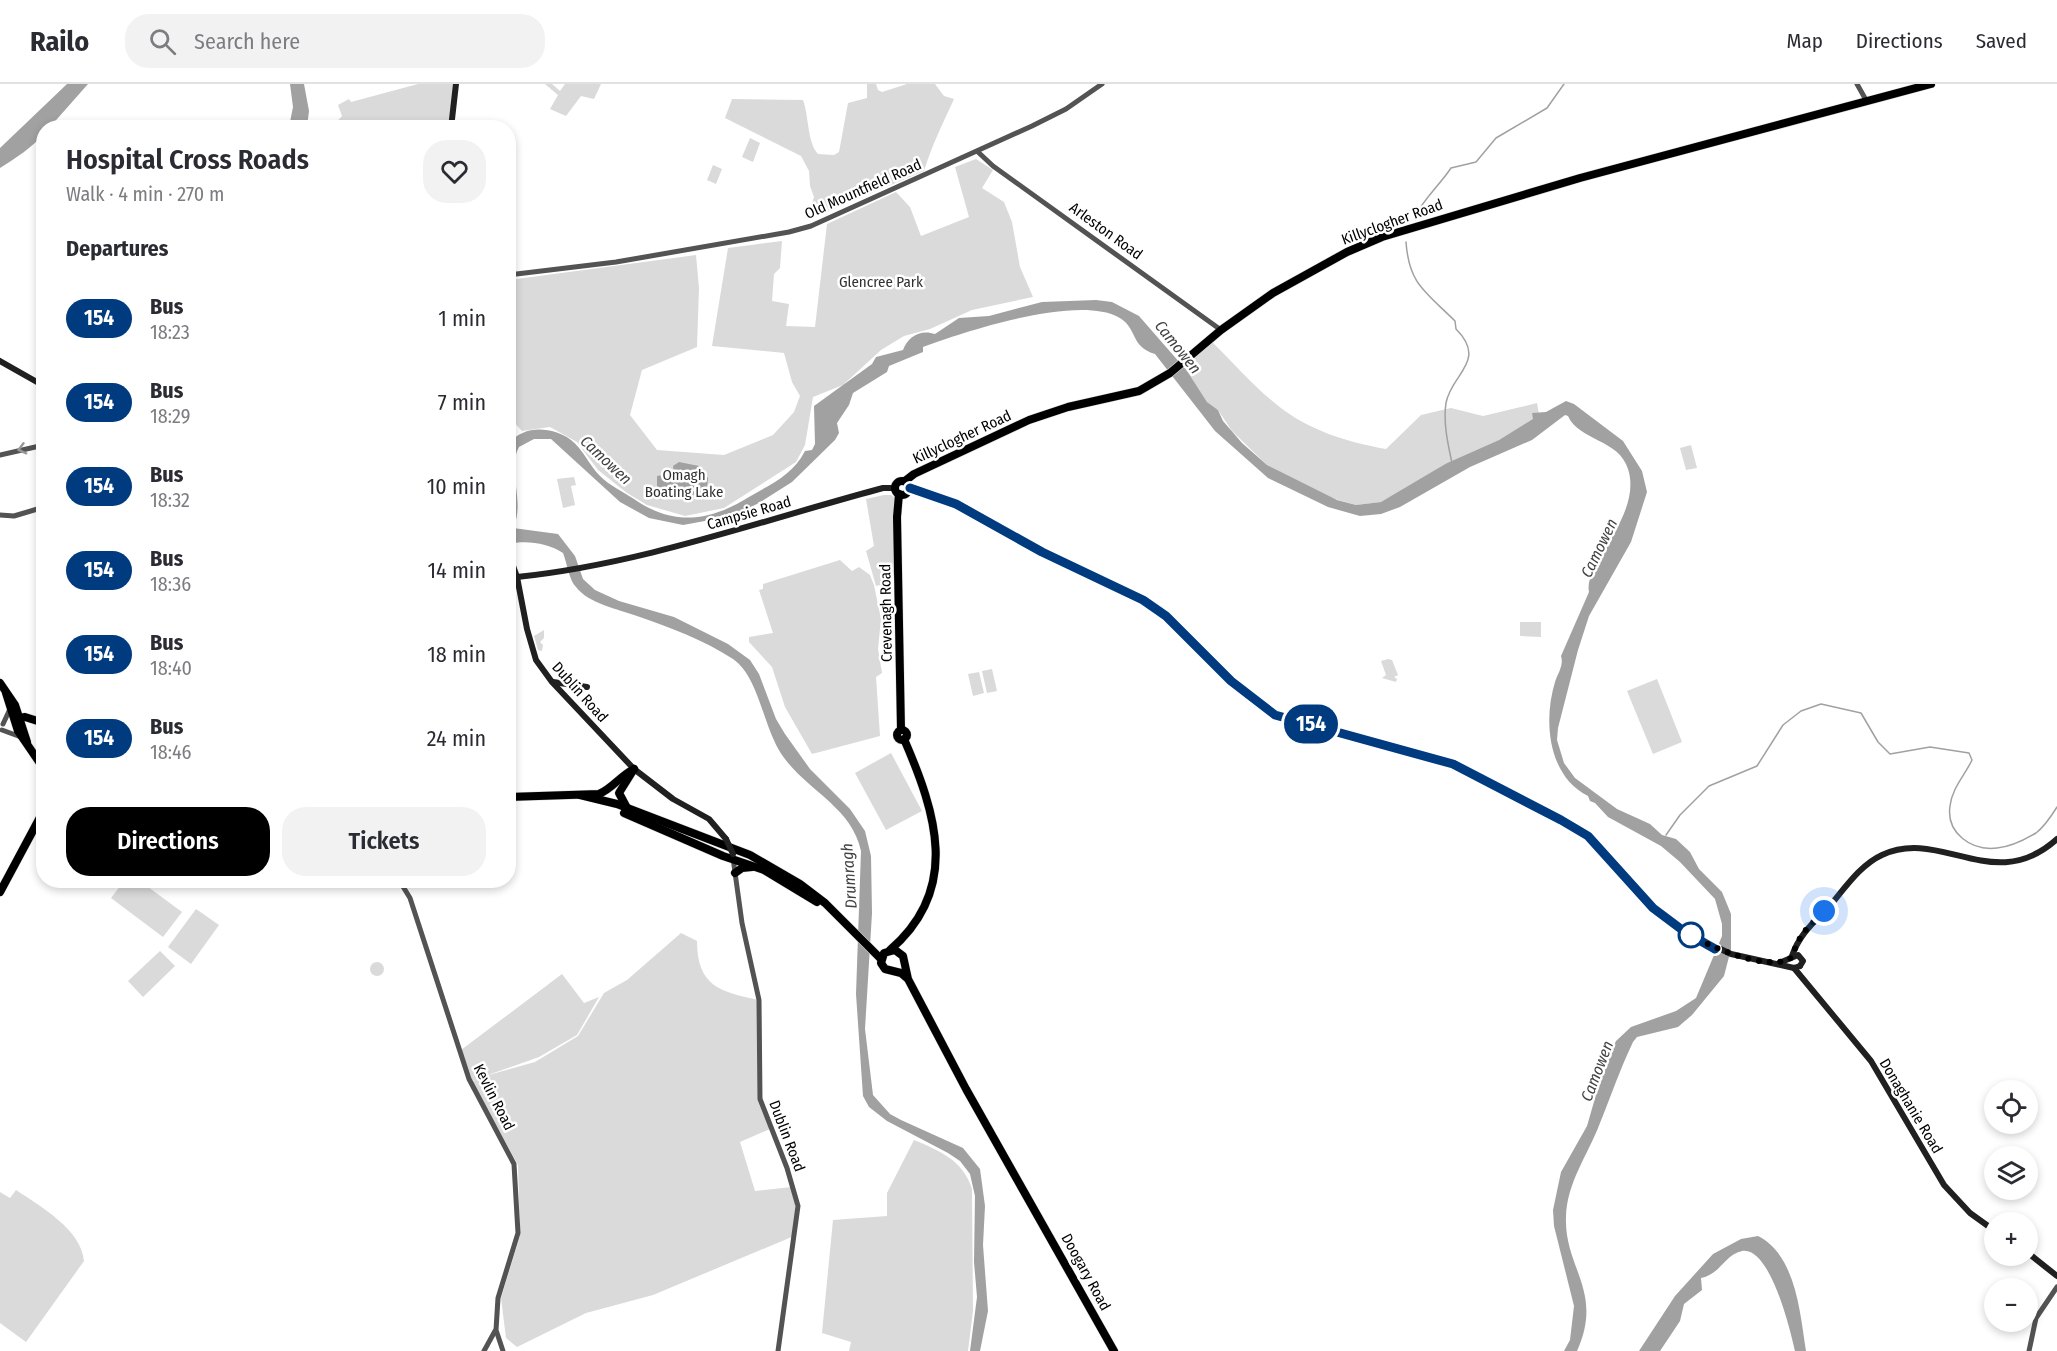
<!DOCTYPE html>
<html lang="en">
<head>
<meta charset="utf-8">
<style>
	body { margin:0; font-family:"Fira Sans Condensed",sans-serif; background:#f2f2f3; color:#2b2b33; height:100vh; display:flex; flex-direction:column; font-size:22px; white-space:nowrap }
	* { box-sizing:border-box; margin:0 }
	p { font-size:20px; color:#7c7c81 }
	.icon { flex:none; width:33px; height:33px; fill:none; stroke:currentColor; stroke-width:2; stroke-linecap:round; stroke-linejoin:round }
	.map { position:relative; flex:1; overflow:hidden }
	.sheet { position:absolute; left:36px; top:36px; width:480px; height:768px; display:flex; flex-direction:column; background:#fff; border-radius:24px; box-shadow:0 3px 9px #0003 }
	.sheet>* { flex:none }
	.badge { padding:0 12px; border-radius:20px; font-size:21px; line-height:39px }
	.fabs { position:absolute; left:1984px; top:996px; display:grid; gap:12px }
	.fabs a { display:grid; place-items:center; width:54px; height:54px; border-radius:50%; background:#fff; box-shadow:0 3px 9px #0003; font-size:30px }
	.you { position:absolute; width:30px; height:30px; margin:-15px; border:4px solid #fff; border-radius:50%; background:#1a73e8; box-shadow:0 0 0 9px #1a73e833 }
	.map>.badge { position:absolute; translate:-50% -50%; box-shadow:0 0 0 3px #fff }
	h2 { padding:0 30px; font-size:22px; line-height:54px }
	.round { display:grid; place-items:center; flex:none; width:63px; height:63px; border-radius:24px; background:#f2f2f3 }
	.headline { display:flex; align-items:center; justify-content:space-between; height:102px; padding:0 30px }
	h1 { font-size:28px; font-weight:600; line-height:45px }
	.action { display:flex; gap:12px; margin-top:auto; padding:12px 30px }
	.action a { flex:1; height:69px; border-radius:24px; background:#000; color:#fff; font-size:24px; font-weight:600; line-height:69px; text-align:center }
	.action a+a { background:#f2f2f3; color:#2b2b33 }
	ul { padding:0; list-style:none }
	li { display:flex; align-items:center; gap:18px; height:84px; padding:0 30px }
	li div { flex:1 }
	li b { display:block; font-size:22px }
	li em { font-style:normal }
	li .badge { min-width:66px; font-weight:700; text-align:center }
	header { display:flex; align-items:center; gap:36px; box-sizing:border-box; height:84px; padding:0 30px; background:#fff; border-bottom:2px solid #e1e1e2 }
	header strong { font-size:28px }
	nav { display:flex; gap:33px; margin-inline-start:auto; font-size:21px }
	.search { width:420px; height:54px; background:#f2f2f3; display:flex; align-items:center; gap:15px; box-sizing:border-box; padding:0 21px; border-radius:24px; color:#7c7c81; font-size:22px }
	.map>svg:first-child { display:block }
	.green { fill:#dadada }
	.water { fill:#a1a1a1 }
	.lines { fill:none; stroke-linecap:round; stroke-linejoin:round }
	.stream { stroke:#a1a1a1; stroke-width:1.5 }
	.trunk-casing { stroke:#dbdbdb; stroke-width:9 }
	.tertiary { stroke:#535353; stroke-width:5 }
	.secondary { stroke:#202020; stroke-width:6 }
	.trunk { stroke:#000; stroke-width:8 }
	.secondary-bridge { stroke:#202020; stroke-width:6 }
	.oneway { stroke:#989898 }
	.line-casing { stroke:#fff; stroke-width:14 }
	.line { stroke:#003b80; stroke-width:9 }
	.walk { stroke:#000; stroke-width:6; stroke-dasharray:0 10.8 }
	.stop-dot { fill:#fff; stroke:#003b80; stroke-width:3 }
	.labels { text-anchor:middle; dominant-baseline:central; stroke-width:5; stroke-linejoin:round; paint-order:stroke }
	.street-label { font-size:15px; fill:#000; stroke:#fff }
	.park-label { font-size:15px; fill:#313131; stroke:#fff }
	.water-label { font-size:16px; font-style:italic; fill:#424242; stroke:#fff }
</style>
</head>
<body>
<header>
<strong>Railo</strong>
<div class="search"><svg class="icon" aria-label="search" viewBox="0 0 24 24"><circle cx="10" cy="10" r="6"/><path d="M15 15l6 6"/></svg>Search here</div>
<nav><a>Map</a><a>Directions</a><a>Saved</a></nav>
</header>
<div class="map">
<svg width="2057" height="1267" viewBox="0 0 2057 1267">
	<rect width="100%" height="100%" fill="#fff"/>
	<g class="green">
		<path d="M 418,0 L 456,0 L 451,43 L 331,44 L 342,32 L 338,21 L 349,15 L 351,18 Z"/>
		<path d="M 545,0 L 552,0 L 560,7 L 565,0 L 601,0 L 594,15 L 581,12 L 566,32 L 550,25 L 558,11 Z"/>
		<path d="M 867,0 L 876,0 L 878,6 L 882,8 L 907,0 L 935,0 L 944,12 L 954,15 C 943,39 932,61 924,87 L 810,135 L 809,128 L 814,113 L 810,102 L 809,87 L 801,72 L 725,34 L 732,15 L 803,16 C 809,32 807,58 818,70 L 834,71 L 839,68 L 848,19 L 867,14 Z"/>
		<path d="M 750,54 L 760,59 L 753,78 L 742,73 Z"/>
		<path d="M 976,75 L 993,86 L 982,104 L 1004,118 L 1012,138 L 1020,183 L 1033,213 L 972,226 L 930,245 L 904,252 L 881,266 L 843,301 L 813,313 L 805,361 L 796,378 L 724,424 L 685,432 L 647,421 L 627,409 L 598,386 L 577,358 L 550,343 L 522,347 L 509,333 L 509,196 L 696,171 L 699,204 L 697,263 L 642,286 L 630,331 L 657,366 L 724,371 L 773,351 L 794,328 L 800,312 L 792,298 L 784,269 L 712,262 L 728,164 L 782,157 L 780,184 L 774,190 L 772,217 L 789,220 L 786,242 L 815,243 L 827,140 L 896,108 L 910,123 L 921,152 L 969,133 L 955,83 Z"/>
		<path d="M 713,81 L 722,85 L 716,100 L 707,96 Z"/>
		<path d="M 1210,256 C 1232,277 1252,301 1276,320 C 1307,346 1347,358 1386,365 L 1421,331 L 1451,324 L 1483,332 L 1537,319 L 1539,330 L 1532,329 L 1534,335 L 1499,356 L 1447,379 L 1403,407 L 1381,418 L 1356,421 L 1325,412 L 1267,381 L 1232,347 L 1218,326 L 1207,318 L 1182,281 Z"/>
		<path d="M 1691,361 L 1697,384 L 1686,386 L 1680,364 Z"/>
		<path d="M 574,393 L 576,401 L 571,402 L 575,421 L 563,424 L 557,395 Z"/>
		<path d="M 884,411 L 891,411 L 895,414 L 895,489 L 888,499 L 876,502 L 866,467 L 874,462 L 866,415 Z"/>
		<path d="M 840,476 L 852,487 L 859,483 L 870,491 L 874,501 L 881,535 L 878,565 L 882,589 L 876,593 L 880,652 L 812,670 L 785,623 L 772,583 L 749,558 L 749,553 L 773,549 L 759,506 L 763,505 L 763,500 Z"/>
		<path d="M 1520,538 L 1541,538 L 1541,553 L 1520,552 Z"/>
		<path d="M 544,546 L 544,554 L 540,558 L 543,561 L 542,567 L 538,566 L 534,552 Z"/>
		<path d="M 1388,575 L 1392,576 L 1398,591 L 1394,593 L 1397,595 L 1396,598 L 1382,594 L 1386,591 L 1381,577 Z"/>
		<path d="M 992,585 L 997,607 L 987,609 L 982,587 Z"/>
		<path d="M 979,588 L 984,609 L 973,612 L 968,590 Z"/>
		<path d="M 1657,595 L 1682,658 L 1653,670 L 1627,607 Z"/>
		<path d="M 891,669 L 922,727 L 886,746 L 855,689 Z"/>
		<path d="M 124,797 L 140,797 L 182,828 L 163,853 L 111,814 Z"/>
		<path d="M 196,825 L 219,841 L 191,880 L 168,863 Z"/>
		<path d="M 681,849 L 697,857 C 697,902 720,908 759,916 L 759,1001 L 770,1045 L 740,1058 L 755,1107 L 792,1103 L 796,1112 L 794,1152 L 653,1211 L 586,1229 L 517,1263 L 506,1254 L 501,1214 L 520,1152 L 518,1081 L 472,998 L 475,996 L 471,997 L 461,966 L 562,890 L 584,919 L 599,913 L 577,951 L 539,973 L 485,992 L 535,978 L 578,952 L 604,909 L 627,896 Z"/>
		<path d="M 160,867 L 175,882 L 143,913 L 128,897 Z"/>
		<circle cx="377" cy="885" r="7"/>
		<path d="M 914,1056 C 940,1067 963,1076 972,1105 L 973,1227 L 968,1267 L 849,1267 L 851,1258 L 822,1249 L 833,1136 L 887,1132 L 887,1109 Z"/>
		<path d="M 16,1106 C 41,1123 81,1145 84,1177 L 26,1258 L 0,1239 L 0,1108 L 10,1114 Z"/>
	</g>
	<g class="water">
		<path d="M 67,0 L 88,0 L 50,43 L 44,44 L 43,51 C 31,64 16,74 0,84 L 0,64 Z"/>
		<path d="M 290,0 L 304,0 L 309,27 L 307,43 L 289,43 L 293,23 Z"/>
		<path d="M 1096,216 L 1112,218 L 1139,232 L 1187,287 L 1207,318 L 1218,326 L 1223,337 L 1242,359 L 1267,381 L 1337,416 L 1356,421 L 1381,418 L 1447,379 L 1499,356 L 1533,335 L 1532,329 L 1546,328 L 1566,317 L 1574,320 L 1623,357 L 1642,387 L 1647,408 L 1631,458 L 1589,532 L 1578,566 L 1558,644 L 1557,656 L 1564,679 L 1575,694 L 1617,725 L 1650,740 L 1662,751 L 1676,755 L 1690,768 L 1699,785 L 1722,808 L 1731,830 L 1731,865 L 1724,892 L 1692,931 L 1678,943 L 1637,953 L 1633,958 C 1620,985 1611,1012 1600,1039 C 1588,1071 1567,1098 1566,1133 C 1564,1184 1604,1207 1577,1267 L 1564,1267 L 1570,1256 L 1574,1222 L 1554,1142 L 1553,1126 L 1561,1088 L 1587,1042 L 1604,983 L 1616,957 L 1631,943 L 1676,927 L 1696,914 L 1722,852 L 1722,840 L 1715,815 L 1680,778 L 1661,762 L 1608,733 L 1595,719 L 1590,717 L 1588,712 C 1548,692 1543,637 1555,598 C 1558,589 1564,581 1561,572 L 1589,508 C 1583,481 1643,431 1628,385 C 1619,355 1579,357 1568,332 L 1565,331 L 1532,356 L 1470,383 L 1400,423 L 1381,430 L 1360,432 L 1328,423 L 1268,394 L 1215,347 L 1155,270 C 1129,262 1138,243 1118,233 C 1077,211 965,247 923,263 L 923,268 L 889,282 L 887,288 L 853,309 L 849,321 L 837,339 L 839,349 L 835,356 L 792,398 L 759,419 L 732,432 L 683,441 L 649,434 L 620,418 L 551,355 L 534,355 L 519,363 C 506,386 526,418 513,444 L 558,450 L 575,472 L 583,495 L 595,506 L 619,517 L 674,533 L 728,560 L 750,576 L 759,590 L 776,635 L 785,650 L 810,685 L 850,725 L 865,747 L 871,772 L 872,829 L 865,945 L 873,1011 L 890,1030 L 901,1036 L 963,1064 L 980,1085 L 985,1122 L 983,1161 L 988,1227 L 980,1267 L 970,1267 L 977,1213 L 974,1178 L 975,1112 L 970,1090 L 960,1077 L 948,1069 L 887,1037 L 869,1023 L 863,1012 L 856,910 L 861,767 C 852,723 806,706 782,671 C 763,643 759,593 733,575 C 704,556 669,543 637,532 C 618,525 589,520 576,503 C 569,496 567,479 563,469 C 548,459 526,456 509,460 L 509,360 C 524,340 553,343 571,356 C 583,365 589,381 600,392 C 610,402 622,407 634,415 C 673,442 709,438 749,413 C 771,400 793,391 805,367 L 812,366 L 815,360 L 814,322 L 872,280 L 876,273 L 903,266 C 908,252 921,245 935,250 L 959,234 L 989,232 L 1042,218 Z"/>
		<path d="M 679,378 L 699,382 L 708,394 L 707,405 L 701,410 L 664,413 L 657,407 L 657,392 L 674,389 L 673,382 Z"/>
		<path d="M 1758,1152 C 1796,1171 1800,1229 1806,1267 L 1795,1267 C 1790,1245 1770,1162 1742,1167 C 1724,1171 1721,1190 1701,1194 L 1702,1206 L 1684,1220 L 1680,1237 L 1660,1267 L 1639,1267 L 1675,1212 L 1713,1170 L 1741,1155 Z"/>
	</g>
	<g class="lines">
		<g class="stream">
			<path d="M 1414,134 C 1424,114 1439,102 1451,84 L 1476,78 L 1496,54 L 1547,24 L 1564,0"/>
			<path d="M 1406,158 C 1409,201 1426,208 1455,237 L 1456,245 C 1488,277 1451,290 1446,319 C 1443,339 1448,360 1452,379"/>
			<path d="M 1666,751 L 1680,731 L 1709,702 L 1757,682 L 1783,641 L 1801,627 L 1821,620 L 1861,629 L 1878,658 L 1890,670 L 1930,663 L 1969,669 L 1972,676 C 1965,691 1952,704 1950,722 C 1946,749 1971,767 1997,764 C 2010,763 2026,755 2036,749 C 2044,743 2052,731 2057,723"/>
		</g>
		<g class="trunk-casing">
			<g id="trunk">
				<circle cx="902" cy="404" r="7"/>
				<path d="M 905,397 L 914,390 L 1029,336 L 1068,323 L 1139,307 L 1170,289 L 1221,246 L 1273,209 L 1347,168 L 1382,153 L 1580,94 L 1931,0"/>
				<path d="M 899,410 L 897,433 L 901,646"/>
				<path d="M 0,599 L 15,621 L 27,658"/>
				<path d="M 6,609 L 18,647 L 44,685"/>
				<path d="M 15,635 L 25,633 L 44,639"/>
				<circle cx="902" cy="651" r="5"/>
				<path d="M 580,711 L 617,720 L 750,771 L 800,800 L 825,819 L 881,875"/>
				<path d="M 508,713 L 599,710 C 613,704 620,692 634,685"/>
				<path d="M 627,724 L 619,709 L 634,685"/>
				<path d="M 624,729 L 723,772 L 764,786 L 817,818"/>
				<path d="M 735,789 L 742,784 L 752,783"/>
				<path d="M 0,808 L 44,726"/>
				<path d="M 890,866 C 961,805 936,729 904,655"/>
				<path d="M 908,895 L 901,889 L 885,885 L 881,879 L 884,869 L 895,866 L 903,872 L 908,895 L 966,1005 L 1114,1267"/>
			</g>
		</g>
		<g class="tertiary">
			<path d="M 1857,0 L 1866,16"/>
			<path d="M 978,68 L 993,82 L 1221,246"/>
			<path d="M 508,191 L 616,178 L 789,148 L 811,142 L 1032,42 L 1066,25 L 1102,0"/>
			<path d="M 0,371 L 44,361"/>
			<path d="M 0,431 L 14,432 L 44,423"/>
			<path d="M 3,640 L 10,625"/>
			<path d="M 2,646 L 21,653"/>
			<path d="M 733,774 L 742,839 L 759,916 L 760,1015 L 787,1084 L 798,1122 L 778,1267"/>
			<path d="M 399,796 L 410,814 L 469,995 L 514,1080 L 518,1149 L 498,1214 L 496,1246 L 503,1267"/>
			<path d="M 484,1267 L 495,1247"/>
			<path d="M 2029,1267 L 2036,1234 L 2057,1203"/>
		</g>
		<g class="secondary">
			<path d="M 451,44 L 456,0"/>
			<path d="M 0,277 L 44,302"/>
			<path d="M 910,404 L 956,420 L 1042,468 L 1144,516 L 1166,532 L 1231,597 L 1275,631 L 1426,670 L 1483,694 L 1588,752 L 1653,824 L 1685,848 L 1731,870 L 1794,884 L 1800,882"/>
			<path d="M 508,468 L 517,493 L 527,545 L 536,576 L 552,598 L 634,685 L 673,715 L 709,735 L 726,755"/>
			<path d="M 517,493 C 642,480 763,436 883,404 L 895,404"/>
			<path d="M 553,598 L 587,603"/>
			<path d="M 1792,872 C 1800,848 1817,836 1833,818 C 1847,801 1862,780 1882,771 C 1941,743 1994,812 2057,755"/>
			<path d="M 1779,879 L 1798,871 L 1803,877 L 1800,882"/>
			<path d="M 1794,884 L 1871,977 L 1944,1101 L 1970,1129 L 1995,1147"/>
			<path d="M 2028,1169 L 2057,1192"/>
		</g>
		<use href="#trunk" class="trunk"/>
		<path class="secondary-bridge" d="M 726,755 L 733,770"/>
	</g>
	<defs><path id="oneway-chevron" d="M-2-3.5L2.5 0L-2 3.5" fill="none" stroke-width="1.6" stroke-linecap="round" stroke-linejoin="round" transform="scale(1.5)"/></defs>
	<use class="oneway" href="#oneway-chevron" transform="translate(22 365) rotate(165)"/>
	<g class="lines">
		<g class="line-casing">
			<path id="line" d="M 910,404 L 956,420 L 1042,468 L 1143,516 L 1166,532 L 1231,597 L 1275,631 L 1453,680 L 1561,736 L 1588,752 L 1653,824 L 1685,848 L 1715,865"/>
		</g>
		<use href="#line" class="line"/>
		<path class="walk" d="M 1691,851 L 1685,848 C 1708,862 1763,887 1790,875 L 1802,850 L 1824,827"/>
	</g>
	<circle class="stop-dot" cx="1691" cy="851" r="12"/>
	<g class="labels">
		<g class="street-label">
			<text transform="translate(863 105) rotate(-24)">Old Mountfield Road</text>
			<text transform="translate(1392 138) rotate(-20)">Killyclogher Road</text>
			<text transform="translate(1106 147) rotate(36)">Arleston Road</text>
			<text transform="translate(962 353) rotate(-25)">Killyclogher Road</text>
			<text transform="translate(749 429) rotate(-16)">Campsie Road</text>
			<text transform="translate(886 529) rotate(-91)">Crevenagh Road</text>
			<text transform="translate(580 608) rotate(48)">Dublin Road</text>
			<text transform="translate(494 1013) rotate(63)">Kevlin Road</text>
			<text transform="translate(1911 1022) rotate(59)">Donaghanie Road</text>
			<text transform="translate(787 1052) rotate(69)">Dublin Road</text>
			<text transform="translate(1086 1188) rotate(61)">Doogary Road</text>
		</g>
		<g class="park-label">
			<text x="881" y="198">Glencree Park</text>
			<text x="684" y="391">Omagh<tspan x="684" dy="17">Boating Lake</tspan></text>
		</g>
		<g class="water-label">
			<text transform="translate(1178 263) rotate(51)">Camowen</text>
			<text transform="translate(606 376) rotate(43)">Camowen</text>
			<text transform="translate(1599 464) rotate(-64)">Camowen</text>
			<text transform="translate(849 792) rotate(-94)">Drumragh</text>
			<text transform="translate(1597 987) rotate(-69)">Camowen</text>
		</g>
	</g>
</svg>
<div class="fabs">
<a><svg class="icon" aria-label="locate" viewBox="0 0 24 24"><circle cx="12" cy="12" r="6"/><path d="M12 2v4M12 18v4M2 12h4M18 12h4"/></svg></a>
<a><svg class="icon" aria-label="layers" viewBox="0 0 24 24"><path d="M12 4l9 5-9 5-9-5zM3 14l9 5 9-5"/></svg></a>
<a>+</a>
<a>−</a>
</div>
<div class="you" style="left:1824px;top:827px"></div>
<b class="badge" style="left:1311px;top:640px;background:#003b80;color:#fff">154</b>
<section class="sheet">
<div class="headline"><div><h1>Hospital Cross Roads</h1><p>Walk · 4 min · 270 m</p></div><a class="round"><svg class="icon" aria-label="heart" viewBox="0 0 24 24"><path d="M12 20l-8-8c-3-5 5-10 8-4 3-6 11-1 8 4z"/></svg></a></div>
<h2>Departures</h2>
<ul>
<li><span class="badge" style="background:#003b80;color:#fff">154</span><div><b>Bus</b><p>18:23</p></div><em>1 min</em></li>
<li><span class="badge" style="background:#003b80;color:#fff">154</span><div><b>Bus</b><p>18:29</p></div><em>7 min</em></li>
<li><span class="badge" style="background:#003b80;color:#fff">154</span><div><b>Bus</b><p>18:32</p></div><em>10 min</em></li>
<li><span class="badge" style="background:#003b80;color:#fff">154</span><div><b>Bus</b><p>18:36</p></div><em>14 min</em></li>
<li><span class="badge" style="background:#003b80;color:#fff">154</span><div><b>Bus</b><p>18:40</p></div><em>18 min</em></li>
<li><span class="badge" style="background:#003b80;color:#fff">154</span><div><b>Bus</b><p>18:46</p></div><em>24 min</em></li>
</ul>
<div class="action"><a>Directions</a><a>Tickets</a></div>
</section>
</div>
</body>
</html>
